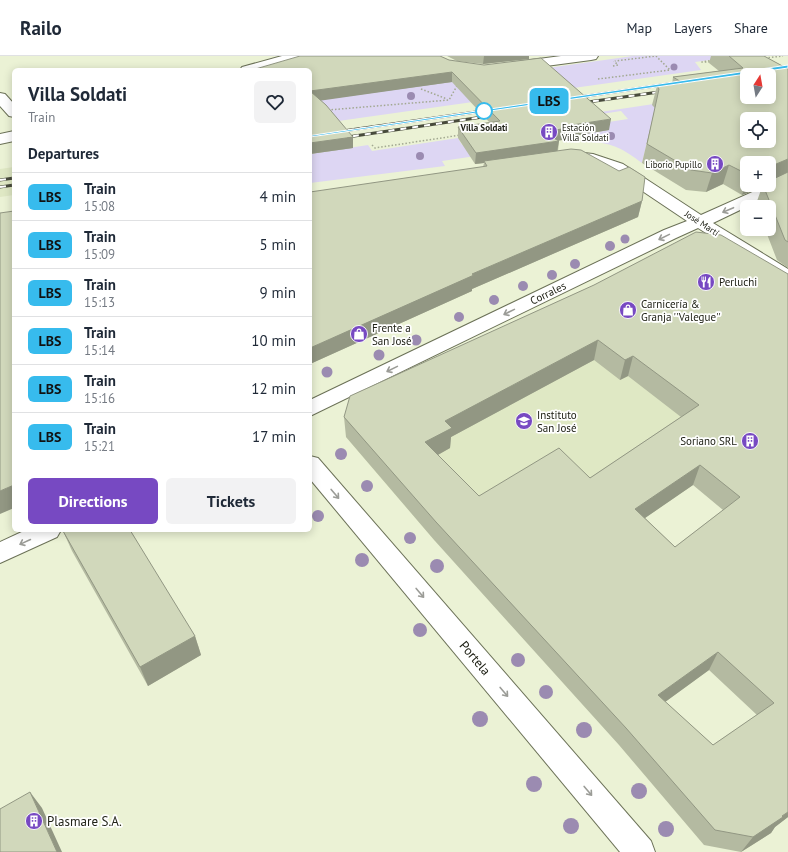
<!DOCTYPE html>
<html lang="en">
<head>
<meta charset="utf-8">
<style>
	body { margin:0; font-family:"PT Sans",sans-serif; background:#f2f2f3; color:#1f2937; height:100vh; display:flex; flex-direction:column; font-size:15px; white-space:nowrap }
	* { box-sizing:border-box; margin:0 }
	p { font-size:13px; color:#747a83 }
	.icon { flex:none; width:22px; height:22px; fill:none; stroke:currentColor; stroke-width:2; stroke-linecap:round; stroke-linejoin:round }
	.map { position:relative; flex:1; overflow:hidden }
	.panel { position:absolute; left:12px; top:12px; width:300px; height:464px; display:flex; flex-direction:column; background:#fff; border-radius:6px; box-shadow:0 2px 10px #0003 }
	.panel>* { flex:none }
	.badge { padding:0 8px; border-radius:6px; font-size:14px; line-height:26px }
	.needle { width:26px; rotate:11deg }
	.controls { position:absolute; left:740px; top:12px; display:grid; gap:8px }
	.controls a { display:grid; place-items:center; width:36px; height:36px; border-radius:6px; background:#fff; box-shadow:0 2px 10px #0003; font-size:20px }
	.map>.badge { position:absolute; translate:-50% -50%; box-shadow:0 0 0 2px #fff }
	h2 { padding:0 16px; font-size:15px; line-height:36px }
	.round { display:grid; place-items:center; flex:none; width:42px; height:42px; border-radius:6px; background:#f2f2f3 }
	.overview { display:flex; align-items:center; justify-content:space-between; height:68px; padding:0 16px }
	h1 { font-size:19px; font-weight:800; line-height:30px }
	.cta { display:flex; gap:8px; margin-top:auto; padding:8px 16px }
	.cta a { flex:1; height:46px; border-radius:6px; background:#7749c2; color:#fff; font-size:16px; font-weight:800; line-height:46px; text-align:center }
	.cta a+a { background:#f2f2f3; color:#1f2937 }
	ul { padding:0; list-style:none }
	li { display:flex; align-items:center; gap:12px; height:48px; padding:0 16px; border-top:1px solid #e0e1e3 }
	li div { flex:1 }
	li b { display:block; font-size:15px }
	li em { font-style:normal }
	li .badge { min-width:44px; font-weight:700; text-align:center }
	header { display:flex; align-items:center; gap:24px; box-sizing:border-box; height:56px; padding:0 20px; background:#fff; border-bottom:1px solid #e0e1e3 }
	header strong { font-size:19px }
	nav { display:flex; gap:22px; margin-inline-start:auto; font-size:14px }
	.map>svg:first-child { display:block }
	.built { fill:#dfe8c4 }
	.green { fill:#ddd6f3; fill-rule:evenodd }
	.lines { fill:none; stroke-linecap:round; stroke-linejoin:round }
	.street-casing { stroke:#6b7157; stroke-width:2 }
	.path { stroke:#a2a891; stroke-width:1.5; stroke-dasharray:1.5 2; stroke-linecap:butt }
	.street { fill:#fff; fill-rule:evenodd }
	.rail-casing { stroke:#484b3c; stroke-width:3 }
	.rail { stroke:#fff; stroke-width:2; stroke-dasharray:6; stroke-linecap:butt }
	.tree { fill:#9b8bb1 }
	.wall { fill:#b4baa1; fill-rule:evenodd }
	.shaded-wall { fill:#929783 }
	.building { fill:#d1d8bb; stroke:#929783; fill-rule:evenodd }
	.oneway { stroke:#9b9c97 }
	.line { fill:#37bbed; stroke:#fff }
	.stop-dot { fill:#fff; stroke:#37bbed; stroke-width:2 }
	.labels { text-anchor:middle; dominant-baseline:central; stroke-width:3.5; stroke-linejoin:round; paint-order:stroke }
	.far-stop-label { font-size:9px; font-weight:bold; fill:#202217; stroke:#fff }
	.far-poi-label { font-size:9px; fill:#202217; stroke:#fff; text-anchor:start }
	.far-street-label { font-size:9px; fill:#202217; stroke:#fff }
	.poi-label { font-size:11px; fill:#202217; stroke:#fff; text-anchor:start }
	.street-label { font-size:11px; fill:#202217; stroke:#fff }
	.near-street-label { font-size:13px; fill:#202217; stroke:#fff }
	.near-poi-label { font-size:13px; fill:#202217; stroke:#fff; text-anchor:start }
</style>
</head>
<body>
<header>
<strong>Railo</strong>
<nav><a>Map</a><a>Layers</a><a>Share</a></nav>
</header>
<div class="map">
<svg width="788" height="796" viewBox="0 0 788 796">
	<rect width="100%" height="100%" fill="#ebf2d5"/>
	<g class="built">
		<path d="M 14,111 L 14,139 L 0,141 L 0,113 Z"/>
		<path d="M 590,249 L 724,348 L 585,442 L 435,485 L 346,381 L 351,361 Z"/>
	</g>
	<g class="green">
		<path d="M 633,0 L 741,0 L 695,6 L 701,14 L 310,69 L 310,45 Z"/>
		<path d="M 747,34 L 747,41 L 788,42 L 652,65 L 642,107 C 623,93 614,87 590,86 L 583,78 L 602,75 L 587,58 ZM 621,55 L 628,63 L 602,67 L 595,59 Z"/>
		<path d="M 458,82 L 462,89 L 544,90 L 442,105 L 445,110 L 310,127 L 310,98 L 368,89 L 372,95 Z"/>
	</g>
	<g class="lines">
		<g class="street-casing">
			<g id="street">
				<path d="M 282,0 L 304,0 L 302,3 L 262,14 L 240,14 L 242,11 Z"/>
				<path d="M 561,0 L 598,0 L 596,3 L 591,4 L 516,14 L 511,13 L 509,10 L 511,7 L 516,6 Z"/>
				<path d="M 0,37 L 5,38 L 14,48 L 14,61 L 9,60 L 0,50 Z"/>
				<path d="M 14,75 L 14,85 L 0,88 L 0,78 Z"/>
				<path d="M 575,96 L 593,98 L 623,108 L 701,159 L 788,120 L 788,131 L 713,167 L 788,213 L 788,227 L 782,225 L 698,172 L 676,182 L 310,360 L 310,344 L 664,174 L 687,165 L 611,114 L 591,107 L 569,104 L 567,101 L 569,98 Z"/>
				<path d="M 310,400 L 318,402 L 651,785 L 655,796 L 620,796 L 310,423 Z"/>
				<path d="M 26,474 L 61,474 L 57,481 L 0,507 L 0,486 Z"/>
			</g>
		</g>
		<g class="path">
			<path d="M 765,2 L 783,0"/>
			<path d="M 713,4 L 702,6 L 713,6"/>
			<path d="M 613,10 L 618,9 L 614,5"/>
			<path d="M 598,23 L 670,14 L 656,0 L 615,5"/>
			<path d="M 421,33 L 447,43"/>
			<path d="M 328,54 L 449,44 L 458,28"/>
			<path d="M 372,89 L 375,92 L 461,79"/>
		</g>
		<use href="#street" class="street"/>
		<g class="rail-casing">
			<g id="rail">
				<path d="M 773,13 L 788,11"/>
				<path d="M 573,42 L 682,26"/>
				<path d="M 581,47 L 666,35"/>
				<path d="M 336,76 L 490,54"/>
				<path d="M 341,82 L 496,59"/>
				<path d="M 0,124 L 14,122"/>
				<path d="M 0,131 L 14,129"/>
			</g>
		</g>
		<use href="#rail" class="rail"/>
	</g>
	<g class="tree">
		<circle cx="674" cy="11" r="3.5"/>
		<circle cx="411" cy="40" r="4"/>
		<circle cx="611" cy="80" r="4"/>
		<circle cx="420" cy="100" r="4"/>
		<circle cx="625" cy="183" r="4.5"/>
		<circle cx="610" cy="190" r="5"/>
		<circle cx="575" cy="208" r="5"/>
		<circle cx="552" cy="219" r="5"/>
		<circle cx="523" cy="230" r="5"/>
		<circle cx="494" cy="244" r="5"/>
		<circle cx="459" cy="261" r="5"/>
		<circle cx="416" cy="284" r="5.5"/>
		<circle cx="379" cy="299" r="5.5"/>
		<circle cx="327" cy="316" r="5.5"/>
		<circle cx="341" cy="398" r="6"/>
		<circle cx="367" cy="430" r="6"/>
		<circle cx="318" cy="460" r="6"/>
		<circle cx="410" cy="482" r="6"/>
		<circle cx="362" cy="504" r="7"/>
		<circle cx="437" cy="510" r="7"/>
		<circle cx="420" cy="574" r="7"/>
		<circle cx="518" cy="604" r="7"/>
		<circle cx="546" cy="636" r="7"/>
		<circle cx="480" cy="663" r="8"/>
		<circle cx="584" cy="674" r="8"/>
		<circle cx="534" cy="728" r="8"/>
		<circle cx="639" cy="735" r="8"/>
		<circle cx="571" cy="770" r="8"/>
		<circle cx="666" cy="773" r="8"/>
	</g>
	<g class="wall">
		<path d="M 440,0 L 609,74 L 573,80 L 573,82 L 558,85 L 559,85 L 558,95 L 642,145 L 638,161 L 472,233 L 472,235 L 310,308 L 483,111 L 484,107 L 475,108 L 458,82 L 458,71 L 490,67 L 452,26 L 320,44 L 353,92 L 310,98 L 310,14 Z"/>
		<path d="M 447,0 L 529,0 L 529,3 L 483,8 L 457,5 Z"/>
		<path d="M 711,0 L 764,0 L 788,13 L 788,212 L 777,204 L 765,173 L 769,173 L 769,151 L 757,151 L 756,148 L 762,131 L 742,139 L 723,128 L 706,136 L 686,134 L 642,107 L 655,52 L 652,49 L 657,30 L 672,29 L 673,21 L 719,15 L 709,7 ZM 747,107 L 769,129 L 747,129 Z"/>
		<path d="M 788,218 L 788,761 L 775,771 L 771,777 L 741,796 L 704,789 L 619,689 L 435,485 L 346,381 L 344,361 ZM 594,304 L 620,324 L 628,320 L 681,361 L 590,422 L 479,440 L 438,399 L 450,392 L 451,381 ZM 693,429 L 723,454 L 675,491 L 645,462 ZM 709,614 L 757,659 L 713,689 L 665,646 Z"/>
		<path d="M 63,475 L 195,580 L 201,599 L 148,630 L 72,495 Z"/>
	</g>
	<g class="shaded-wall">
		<path d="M 484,0 L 529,0 L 529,3 L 483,8 Z"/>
		<path d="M 452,16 L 452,26 L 311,46 L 310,35 Z"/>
		<path d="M 611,63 L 609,74 L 573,80 L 573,82 L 542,87 L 543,76 L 572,69 Z"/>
		<path d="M 353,81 L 353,92 L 310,98 L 310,87 Z"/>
		<path d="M 559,85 L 557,96 L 484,105 L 484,107 L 475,108 L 476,97 Z"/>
		<path d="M 788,103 L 788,120 L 769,128 L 769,111 Z"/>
		<path d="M 729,109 L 723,128 L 706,136 L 712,117 Z"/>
		<path d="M 747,124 L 747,129 L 763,129 L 762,131 L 742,139 Z"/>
		<path d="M 642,145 L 638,161 L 472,233 L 472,235 L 310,308 L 310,292 L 472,218 Z"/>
		<path d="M 598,284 L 594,304 L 451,381 L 450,392 L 425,406 L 425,386 L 445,365 Z"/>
		<path d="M 633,300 L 628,320 L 620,324 L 625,304 Z"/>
		<path d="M 700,409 L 693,429 L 629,473 L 635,453 Z"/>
		<path d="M 14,429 L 14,452 L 0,458 L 0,435 Z"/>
		<path d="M 195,580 L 201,599 L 148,630 L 140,611 Z"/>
		<path d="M 718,596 L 709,614 L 650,657 L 658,639 Z"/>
		<path d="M 30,736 L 42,752 L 62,796 L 57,796 Z"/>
		<path d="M 788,756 L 788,761 L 775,771 L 771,777 L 741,796 L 753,781 Z"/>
	</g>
	<g class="building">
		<path d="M 300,0 L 440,0 L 449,4 L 484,9 L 541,2 L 611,63 L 572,69 L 574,71 L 543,76 L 559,85 L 476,97 L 458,71 L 500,65 L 452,16 L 310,35 L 310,14 L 252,14 Z"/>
		<path d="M 729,0 L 764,0 L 788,13 L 788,103 L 769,111 L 769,107 L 747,107 L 747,118 L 729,109 L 712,117 L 691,114 L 647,88 L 659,33 L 657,30 L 683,27 L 673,21 L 743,12 ZM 747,19 L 769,19 L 769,41 L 747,41 ZM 747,63 L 769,63 L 769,85 L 747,85 Z"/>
		<path d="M 310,35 L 326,49 L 353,81 L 310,87 Z"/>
		<path d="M 571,93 L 581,94 L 619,115 L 629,111 L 645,121 L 642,145 L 472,218 L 474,219 L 310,292 L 310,136 L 487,110 L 484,105 Z"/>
		<path d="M 788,116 L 788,186 L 785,184 L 763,129 L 769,129 L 769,125 Z"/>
		<path d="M 14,155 L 14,429 L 0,435 L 0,157 Z"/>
		<path d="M 696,176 L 721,179 L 788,218 L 788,756 L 782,760 L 783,761 L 753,781 L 715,774 L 626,672 L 436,466 L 344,361 L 350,340 L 594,229 ZM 598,284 L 625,304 L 633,300 L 699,349 L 590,422 L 559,392 L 479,440 L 425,386 L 452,372 L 445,365 ZM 700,409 L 740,441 L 675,491 L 635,453 ZM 718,596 L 774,647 L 713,689 L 658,639 Z"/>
		<path d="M 64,474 L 130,474 L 195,580 L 140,611 L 63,475 Z"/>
		<path d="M 30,736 L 57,796 L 0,796 L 0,753 Z"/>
	</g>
	<defs><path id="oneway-shaft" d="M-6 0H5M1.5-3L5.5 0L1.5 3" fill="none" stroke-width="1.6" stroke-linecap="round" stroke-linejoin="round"/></defs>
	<g class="oneway">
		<use href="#oneway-shaft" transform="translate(728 154) rotate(157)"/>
		<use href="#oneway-shaft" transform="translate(664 181) rotate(154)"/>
		<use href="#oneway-shaft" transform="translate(509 256) rotate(154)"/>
		<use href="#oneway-shaft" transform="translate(392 313) rotate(154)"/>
		<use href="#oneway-shaft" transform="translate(335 438) rotate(50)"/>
		<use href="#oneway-shaft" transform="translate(25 486) rotate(155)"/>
		<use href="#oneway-shaft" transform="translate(420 537) rotate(50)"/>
		<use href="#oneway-shaft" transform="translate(504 636) rotate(50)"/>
		<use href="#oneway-shaft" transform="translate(588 735) rotate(50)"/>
	</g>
	<path class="line" d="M 788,9 L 788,12 L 310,81 L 307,80 Z"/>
	<defs>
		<g id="building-disc" transform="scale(0.9)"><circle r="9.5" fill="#7749c2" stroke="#fff"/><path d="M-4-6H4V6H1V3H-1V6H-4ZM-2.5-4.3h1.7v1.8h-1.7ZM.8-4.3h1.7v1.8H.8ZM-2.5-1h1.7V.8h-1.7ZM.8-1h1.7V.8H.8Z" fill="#fff"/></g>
		<g id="restaurant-disc" transform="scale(0.9)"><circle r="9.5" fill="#7749c2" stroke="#fff"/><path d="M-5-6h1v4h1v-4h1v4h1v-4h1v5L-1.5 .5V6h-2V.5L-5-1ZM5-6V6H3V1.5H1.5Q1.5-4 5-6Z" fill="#fff"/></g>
		<g id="shop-disc" transform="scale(0.9)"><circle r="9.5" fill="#7749c2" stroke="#fff"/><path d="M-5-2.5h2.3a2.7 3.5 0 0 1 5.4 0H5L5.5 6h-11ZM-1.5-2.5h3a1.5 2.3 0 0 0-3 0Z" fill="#fff"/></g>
		<g id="school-disc" transform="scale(0.9)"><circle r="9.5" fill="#7749c2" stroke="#fff"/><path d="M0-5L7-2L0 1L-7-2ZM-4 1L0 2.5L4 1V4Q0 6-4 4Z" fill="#fff"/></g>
	</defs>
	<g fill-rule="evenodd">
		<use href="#building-disc" x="549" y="76"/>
		<use href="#building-disc" x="715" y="108"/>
		<use href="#restaurant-disc" x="706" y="226"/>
		<use href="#shop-disc" x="628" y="254"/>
		<use href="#shop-disc" x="359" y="278"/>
		<use href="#school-disc" x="524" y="365"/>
		<use href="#building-disc" x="750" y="385"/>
		<use href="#building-disc" x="34" y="765"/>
	</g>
	<circle class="stop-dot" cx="484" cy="55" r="8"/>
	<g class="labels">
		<g class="far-stop-label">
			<text x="484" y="71">Villa Soldati</text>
		</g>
		<g class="far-poi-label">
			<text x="562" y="71">Estación<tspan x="562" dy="10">Villa Soldati</tspan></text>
			<text x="702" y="108" text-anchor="end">Liborio Pupillo</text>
		</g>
		<g class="far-street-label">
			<text transform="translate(702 167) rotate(33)">José Martí</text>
		</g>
		<g class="poi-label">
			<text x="719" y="226">Perluchi</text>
			<text x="641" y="248">Carnicería &amp;<tspan x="641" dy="13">Granja ''Valegue''</tspan></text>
			<text x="372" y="272">Frente a<tspan x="372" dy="13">San José</tspan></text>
			<text x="537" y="359">Instituto<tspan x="537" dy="13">San José</tspan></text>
			<text x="737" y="385" text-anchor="end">Soriano SRL</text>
		</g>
		<g class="street-label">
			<text transform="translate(548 237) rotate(-26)">Corrales</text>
		</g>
		<g class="near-street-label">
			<text transform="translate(475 602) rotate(50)">Portela</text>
		</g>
		<g class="near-poi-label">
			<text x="47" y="765">Plasmare S.A.</text>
		</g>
	</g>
</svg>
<div class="controls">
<a><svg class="needle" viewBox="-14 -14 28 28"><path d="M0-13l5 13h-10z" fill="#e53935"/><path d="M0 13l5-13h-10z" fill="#747a83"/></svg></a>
<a><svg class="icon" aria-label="locate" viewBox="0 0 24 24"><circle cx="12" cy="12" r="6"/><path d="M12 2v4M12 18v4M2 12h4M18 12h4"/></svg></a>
<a>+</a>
<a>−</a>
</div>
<b class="badge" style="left:549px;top:45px;background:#37bbed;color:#111">LBS</b>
<section class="panel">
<div class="overview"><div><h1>Villa Soldati</h1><p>Train</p></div><a class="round"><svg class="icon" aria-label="heart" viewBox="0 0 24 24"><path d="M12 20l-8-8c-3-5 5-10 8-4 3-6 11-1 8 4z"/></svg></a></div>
<h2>Departures</h2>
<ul>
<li><span class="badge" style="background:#37bbed;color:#111">LBS</span><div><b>Train</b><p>15:08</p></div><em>4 min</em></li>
<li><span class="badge" style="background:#37bbed;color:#111">LBS</span><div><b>Train</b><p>15:09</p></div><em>5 min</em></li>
<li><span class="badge" style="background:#37bbed;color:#111">LBS</span><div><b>Train</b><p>15:13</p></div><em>9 min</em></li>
<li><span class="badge" style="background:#37bbed;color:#111">LBS</span><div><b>Train</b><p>15:14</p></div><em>10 min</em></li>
<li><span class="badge" style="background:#37bbed;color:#111">LBS</span><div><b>Train</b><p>15:16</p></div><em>12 min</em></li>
<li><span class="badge" style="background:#37bbed;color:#111">LBS</span><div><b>Train</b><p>15:21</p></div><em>17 min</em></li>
</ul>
<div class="cta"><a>Directions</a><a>Tickets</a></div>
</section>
</div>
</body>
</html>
